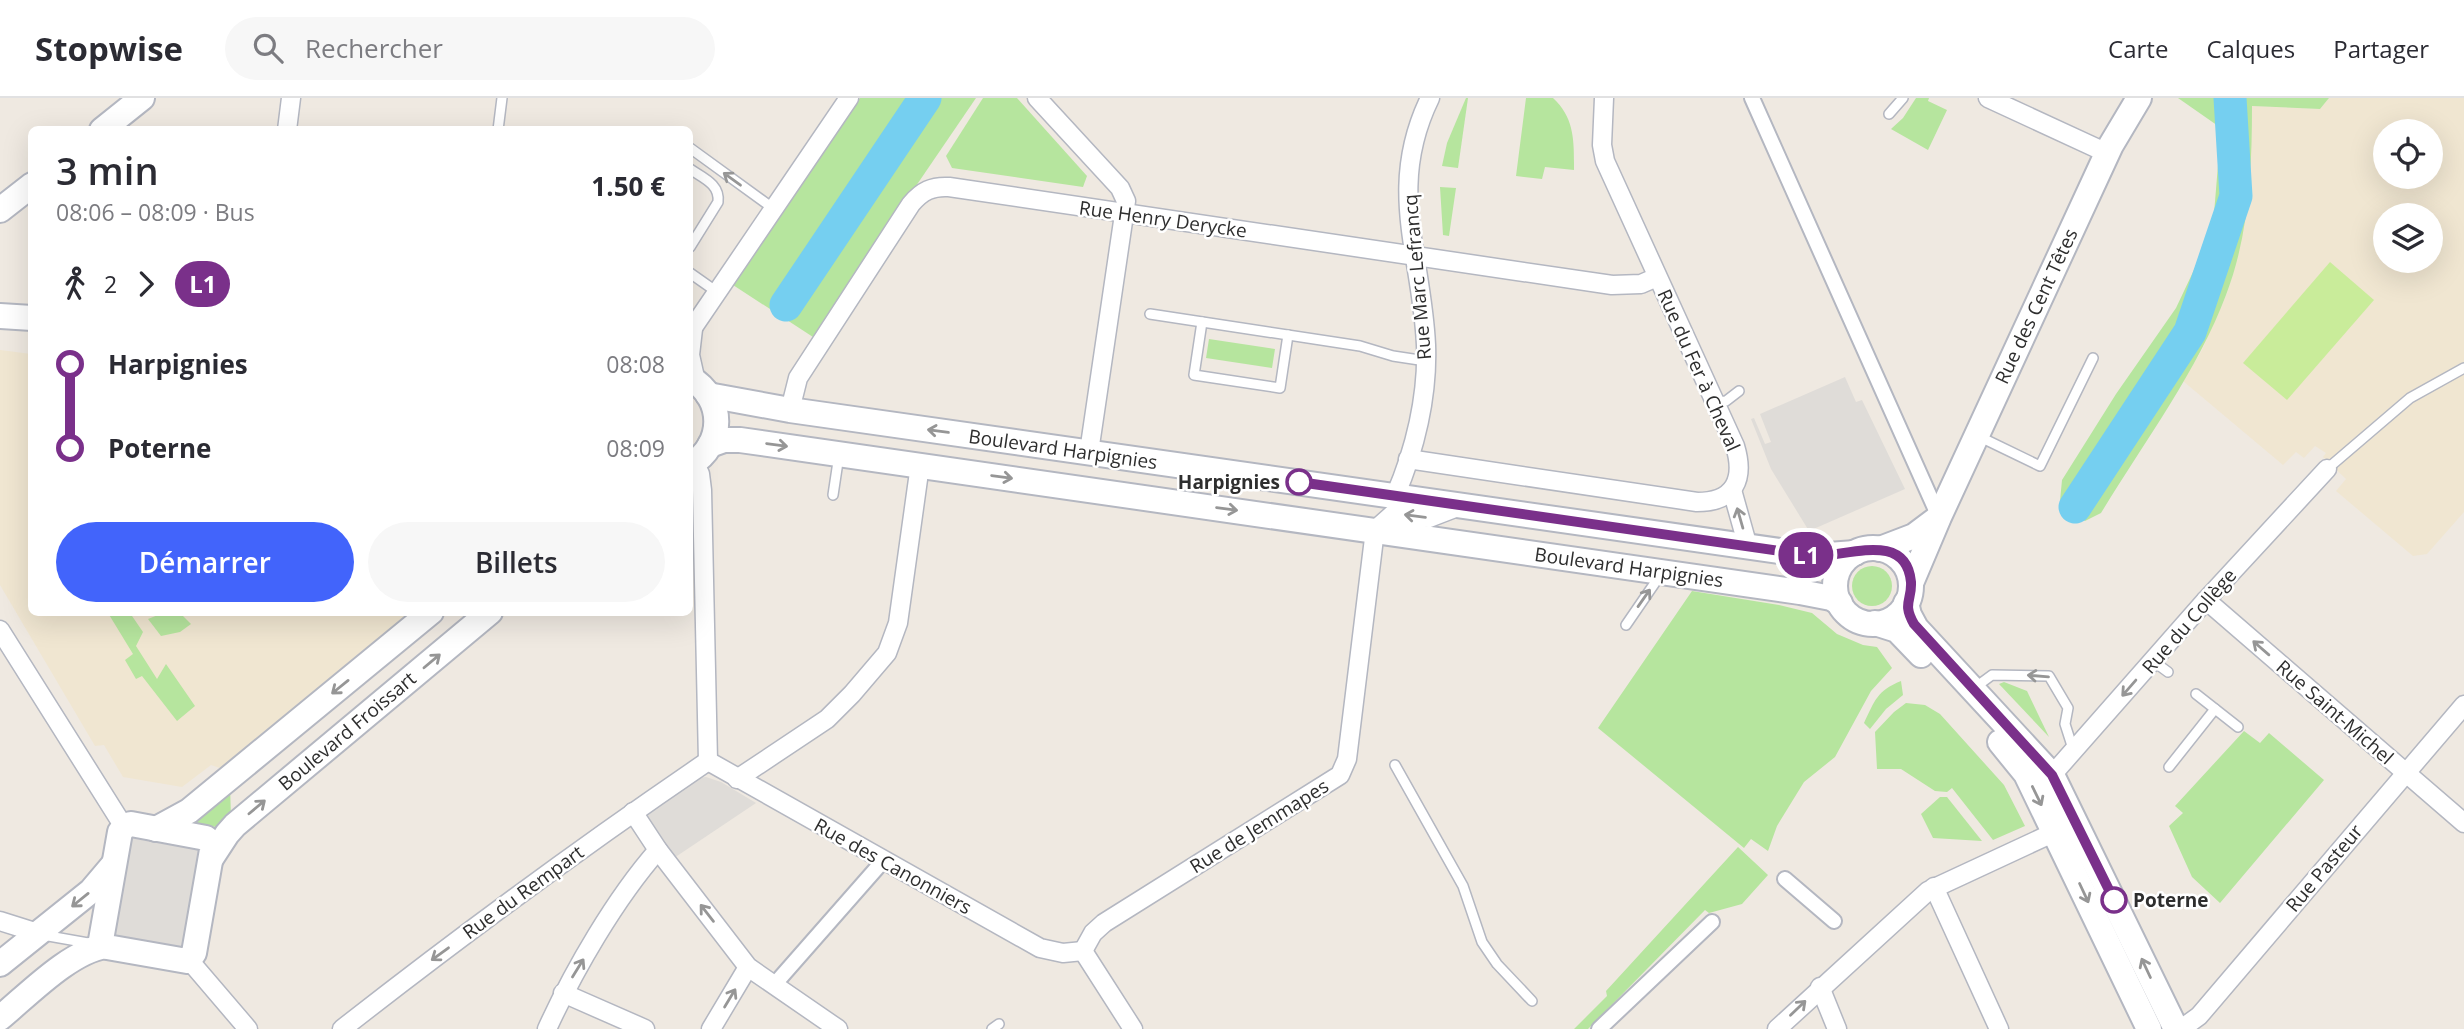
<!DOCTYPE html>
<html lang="fr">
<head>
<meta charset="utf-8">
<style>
	body { margin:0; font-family:"Open Sans",sans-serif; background:#f7f7f7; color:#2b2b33; height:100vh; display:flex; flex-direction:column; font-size:26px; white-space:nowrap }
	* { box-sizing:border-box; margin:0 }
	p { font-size:23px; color:#7c7c81 }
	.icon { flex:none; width:38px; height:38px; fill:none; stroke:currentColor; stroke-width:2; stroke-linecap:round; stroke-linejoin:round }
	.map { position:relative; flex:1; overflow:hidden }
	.side { position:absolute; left:28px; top:28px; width:665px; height:490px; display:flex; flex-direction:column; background:#fff; border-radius:10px; box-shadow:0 7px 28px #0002 }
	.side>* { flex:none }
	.badge { padding:0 14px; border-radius:23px; font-size:24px; line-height:46px }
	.controls { position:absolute; left:2373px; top:21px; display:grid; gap:14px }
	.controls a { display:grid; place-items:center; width:70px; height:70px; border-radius:50%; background:#fff; box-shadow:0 7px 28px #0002; font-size:35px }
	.map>.badge { position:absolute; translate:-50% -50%; box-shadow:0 0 0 4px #fff }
	.legs { display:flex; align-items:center; gap:10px; height:77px; padding:0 28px; font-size:23px }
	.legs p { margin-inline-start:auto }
	.headline { display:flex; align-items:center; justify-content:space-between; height:119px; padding:0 28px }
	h1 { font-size:38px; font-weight:600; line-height:52px }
	.button { display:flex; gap:14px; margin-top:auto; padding:14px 28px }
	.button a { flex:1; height:80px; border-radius:42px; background:#4264fb; color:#fff; font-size:28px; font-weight:600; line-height:80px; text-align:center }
	.button a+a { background:#f7f7f7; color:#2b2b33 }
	ul { padding:0 28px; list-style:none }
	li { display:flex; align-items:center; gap:24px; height:84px; font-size:26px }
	li i { display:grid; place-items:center; width:10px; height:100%; margin:0 9px; background:currentColor }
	li i::after { content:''; width:18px; height:18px; margin:-9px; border:5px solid; border-radius:50%; background:#fff }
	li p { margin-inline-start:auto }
	li:first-child i { background:linear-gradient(#0000 50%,currentColor 0) }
	li:last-child i { background:linear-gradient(currentColor 50%,#0000 0) }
	header { display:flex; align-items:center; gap:42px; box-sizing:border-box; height:98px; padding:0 35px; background:#fff; border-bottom:2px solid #e1e1e2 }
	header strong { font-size:33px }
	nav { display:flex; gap:38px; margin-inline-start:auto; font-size:24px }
	.search { width:490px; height:63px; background:#f7f7f7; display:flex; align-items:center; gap:18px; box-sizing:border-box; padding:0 24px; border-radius:38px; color:#7c7c81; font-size:26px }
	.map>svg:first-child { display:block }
	.education { fill:#f0e6d1; fill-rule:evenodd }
	.green { fill:#b6e59e }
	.pitch { fill:#c9ec9a }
	.plaza { fill:#dfdcd8 }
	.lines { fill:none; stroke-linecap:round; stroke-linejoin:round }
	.river { stroke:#75cff0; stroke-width:33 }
	.service-casing { stroke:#b4b7c1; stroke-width:12 }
	.pedestrian-casing { stroke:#b4b7c1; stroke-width:18 }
	.minor-casing { stroke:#b4b7c1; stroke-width:21 }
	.secondary-casing { stroke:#b4b7c1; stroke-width:28 }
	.service { stroke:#fff; stroke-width:9 }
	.pedestrian { stroke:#fff; stroke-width:14 }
	.minor { stroke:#fff; stroke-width:18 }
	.secondary { stroke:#fff; stroke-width:24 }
	.oneway { stroke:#969696 }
	.line-1-casing { stroke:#fff; stroke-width:16 }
	.line-1 { stroke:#7a308a; stroke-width:10 }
	.stop-1-dot { fill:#fff; stroke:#7a308a; stroke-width:3.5 }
	.labels { text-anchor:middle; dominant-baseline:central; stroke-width:5; stroke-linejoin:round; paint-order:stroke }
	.street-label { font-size:19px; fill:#2e2e2e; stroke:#fff }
	.stop-label { font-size:19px; font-weight:bold; fill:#2e2e2e; stroke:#fff; text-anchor:end }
</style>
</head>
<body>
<header>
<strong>Stopwise</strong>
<div class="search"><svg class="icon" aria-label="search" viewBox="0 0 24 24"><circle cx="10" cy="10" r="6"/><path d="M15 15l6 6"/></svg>Rechercher</div>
<nav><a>Carte</a><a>Calques</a><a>Partager</a></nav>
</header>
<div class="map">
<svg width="2464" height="931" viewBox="0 0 2464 931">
	<rect width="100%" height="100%" fill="#efe9e1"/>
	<g class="education">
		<path d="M 2329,0 L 2464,0 L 2464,414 L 2427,456 L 2413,458 L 2336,393 L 2346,381 L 2323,359 L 2326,355 L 2315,348 L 2304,360 L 2296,354 L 2283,367 L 2183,283 L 2202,252 L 2227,195 L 2234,172 L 2250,91 L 2252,8 L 2320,11 ZM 2385,33 L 2431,33 L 2431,79 L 2385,79 ZM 2385,117 L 2431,117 L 2431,163 L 2385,163 Z"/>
		<path d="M 0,252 L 31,256 L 32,514 L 412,515 L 223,671 L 211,667 L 182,689 L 123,679 L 104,647 L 95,648 L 0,487 Z"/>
	</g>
	<g class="green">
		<path d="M 860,0 L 976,0 L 813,239 L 733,187 Z"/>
		<path d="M 983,0 L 1017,0 L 1087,78 L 1083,89 L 952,70 L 946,58 Z"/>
		<path d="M 1466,0 L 1468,0 L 1458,70 L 1442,68 L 1447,45 Z"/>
		<path d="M 1526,0 L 1553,0 C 1575,20 1574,44 1574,72 L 1545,69 L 1542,81 L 1516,78 Z"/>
		<path d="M 1916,0 L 1929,0 L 1928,3 L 1947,12 L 1928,52 L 1891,31 L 1903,20 Z"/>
		<path d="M 2178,0 L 2329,0 L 2320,11 L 2252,8 C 2252,72 2249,137 2226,197 C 2198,272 2143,346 2101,415 L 2085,423 L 2060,403 L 2062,382 L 2116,296 L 2176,210 L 2201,157 L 2213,128 L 2221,30 Z"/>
		<path d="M 1440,89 L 1456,90 L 1449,138 L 1443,137 Z"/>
		<path d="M 1209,241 L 1275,251 L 1272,270 L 1206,260 Z"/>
		<circle cx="1872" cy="488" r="20"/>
		<path d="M 1692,493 L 1779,507 L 1812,515 L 1837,536 L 1863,547 L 1877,549 L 1892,570 L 1871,593 L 1835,659 L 1804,684 L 1777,728 L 1768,753 L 1751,741 L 1744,750 L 1598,630 Z"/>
		<path d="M 108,515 L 130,515 L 143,534 L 136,548 L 157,581 L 166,566 L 195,608 L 177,623 L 142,578 L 136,581 L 125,562 L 133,556 Z"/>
		<path d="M 163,515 L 180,515 L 191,526 L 180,534 L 161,538 L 148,521 Z"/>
		<path d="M 1901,583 L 1903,597 L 1886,611 L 1870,631 L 1864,625 C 1875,602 1877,593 1901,583 Z"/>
		<path d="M 2004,584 L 2027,593 L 2049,639 L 1999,586 Z"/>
		<path d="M 1906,605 L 1925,607 L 1940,616 L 2004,687 L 2025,728 L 1993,742 L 1952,690 L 1947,694 L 1935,693 L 1901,671 L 1877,671 L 1875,634 L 1894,614 Z"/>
		<path d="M 2244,633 L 2260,645 L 2269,635 L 2324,682 L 2220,805 L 2192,779 L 2169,728 L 2183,715 L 2175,708 Z"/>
		<path d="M 230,687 L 231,720 L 220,730 L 188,723 Z"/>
		<path d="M 1940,699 L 1947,699 L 1982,743 L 1933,740 L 1921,716 Z"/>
		<path d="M 1738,749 L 1768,777 L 1742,806 L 1709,815 L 1705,812 L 1588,931 L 1574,931 L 1607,898 L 1606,893 Z"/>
	</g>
	<path class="pitch" d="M 2330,164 L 2374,202 L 2287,302 L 2243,265 Z"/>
	<g class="plaza">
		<path d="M 1845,279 L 1856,304 L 1862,302 L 1905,391 L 1809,433 L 1771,371 L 1751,321 L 1754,320 L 1765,346 L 1771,344 L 1760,316 Z"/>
		<path d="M 706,679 L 721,684 L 756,705 L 671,762 L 647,723 L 648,715 L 698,680 Z"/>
		<path d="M 130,740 L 199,752 L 200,754 L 183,847 L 180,849 L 113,837 Z"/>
	</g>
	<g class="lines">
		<g class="river">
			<path d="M 786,207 L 925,0"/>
			<path d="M 2075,409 L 2190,234 L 2236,98 L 2230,0"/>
		</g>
		<g class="service-casing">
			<g id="service">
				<path d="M 1889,16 L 1903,0"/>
				<path d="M 498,32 L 502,0"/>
				<path d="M 690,50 L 774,111"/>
				<path d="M 690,71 C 703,80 720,86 718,104 L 690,149"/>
				<path d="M 690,175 L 717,194"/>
				<path d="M 1150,216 L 1360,248 L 1393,258 L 1426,263"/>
				<path d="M 1202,224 L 1194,277 L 1280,290 L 1288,237"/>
				<path d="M 1714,304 L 1726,303 L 1739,293"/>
				<path d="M 1978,338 L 2040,368 L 2093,260"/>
				<path d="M 2327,371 L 2410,300 L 2464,270"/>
				<path d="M 833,397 L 839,357"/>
				<path d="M 1626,527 L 1661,476"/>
				<path d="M 2153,563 L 2168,574"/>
				<path d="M 1973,591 L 1992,577 L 2049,578 L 2068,610 L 2065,626 L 2073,651"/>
				<path d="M 2196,596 L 2238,629"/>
				<path d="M 1395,667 L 1463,788 L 1482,844 L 1497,866 L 1532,903"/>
				<path d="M 2169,669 L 2215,611"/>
				<path d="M 43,837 L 88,845"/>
				<path d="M 992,931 L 999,926"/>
			</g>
		</g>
		<g class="pedestrian-casing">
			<g id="pedestrian">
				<path d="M 1752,0 L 1939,419"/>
				<path d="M 1785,781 L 1834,823"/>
				<path d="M 774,887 L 883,763"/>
				<path d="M 1599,931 L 1712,824"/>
			</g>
		</g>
		<g class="minor-casing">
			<g id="minor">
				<path d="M 1037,0 L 1120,90 L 1126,103 L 1089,354"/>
				<path d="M 1988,0 L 2107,55"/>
				<path d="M 287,32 L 291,0"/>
				<path d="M 693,231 L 690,257 L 696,284"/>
				<path d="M 690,234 L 849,0"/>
				<path d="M 790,312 L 798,280 L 911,106 C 922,93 932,88 949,89 L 1612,187 L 1641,186 L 1657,179"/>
				<path d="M 1408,361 L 1697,404 C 1735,404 1745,381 1735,348 L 1605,63 L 1602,47 L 1604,0"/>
				<path d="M 694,364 L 700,376 L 702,392 L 708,663"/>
				<path d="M 1732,392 L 1748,449"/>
				<path d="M 1395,398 C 1415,352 1428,298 1426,247 C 1422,157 1386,90 1430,0"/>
				<path d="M 2206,502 L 2464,725"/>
				<path d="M 0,532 L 124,729"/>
				<path d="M 708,663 L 1040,850 L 1063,855 L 1083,853"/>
				<path d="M 2052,677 L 2206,502 L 2327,371"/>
				<path d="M 737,681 L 827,621 L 852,596 L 887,555 L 898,525 L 920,367"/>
				<path d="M 633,714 L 658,752 L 748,869 L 838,931"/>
				<path d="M 1934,789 L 1999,931"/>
				<path d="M 0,823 L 38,835"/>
				<path d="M 1083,853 L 1093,835 L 1104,825 L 1340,677 L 1347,661 L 1375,432 L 1393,416 L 1429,420 L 1460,408"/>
				<path d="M 1083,853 L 1133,931"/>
				<path d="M 189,862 L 248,931"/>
				<path d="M 1820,889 L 1837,931"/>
				<path d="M 563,895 L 645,931"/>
				<path d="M 342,931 C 461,838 583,748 708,663"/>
				<path d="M 547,931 C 574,872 615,801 658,752"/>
				<path d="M 711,931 L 748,869"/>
				<path d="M 1777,931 L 1928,793 L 2055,734"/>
				<path d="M 2181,931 L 2199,918 L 2464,607"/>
			</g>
		</g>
		<g class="secondary-casing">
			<g id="secondary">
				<path d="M 102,32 L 142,0"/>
				<path d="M 0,112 L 32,87"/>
				<path d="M 0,218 L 32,220"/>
				<path d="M 690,280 C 725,300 725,347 690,367"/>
				<path d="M 708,297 L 790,312 L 1815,458 L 1855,455"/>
				<path d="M 710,347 L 724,342 L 740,342 L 1800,494 L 1831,500 L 1840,505"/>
				<circle cx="1873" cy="488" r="38"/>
				<path d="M 1880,451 L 1914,438 L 1938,420"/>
				<path d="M 1911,485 L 1939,419 L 2111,47 L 2139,0"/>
				<path d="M 1906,505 L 1909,517 L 1916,530 L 2052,677 L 2176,931"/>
				<path d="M 1875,525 L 1897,532 L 1921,557"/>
				<path d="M 2000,644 L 2026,676 L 2149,931"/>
				<path d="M 131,726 L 206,740 L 213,746 L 194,855 L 187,863 L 107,849 L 101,842 L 120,734 L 125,728 Z"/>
				<path d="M 156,731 L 189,713 L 431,514"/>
				<path d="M 212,759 L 227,736 L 235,727 L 490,514"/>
				<path d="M 0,866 L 91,793 L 113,767"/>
				<path d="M 0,920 C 28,897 70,853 106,848"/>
			</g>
		</g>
		<use href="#service" class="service"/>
		<use href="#pedestrian" class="pedestrian"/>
		<use href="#minor" class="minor"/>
		<use href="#secondary" class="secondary"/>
	</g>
	<defs><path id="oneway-shaft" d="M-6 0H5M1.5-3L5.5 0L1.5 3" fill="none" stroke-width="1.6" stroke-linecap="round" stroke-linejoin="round" transform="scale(1.75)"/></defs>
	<g class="oneway">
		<use href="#oneway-shaft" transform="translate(732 81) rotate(-144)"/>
		<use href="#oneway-shaft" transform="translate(938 333) rotate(-172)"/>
		<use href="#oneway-shaft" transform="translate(777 347) rotate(8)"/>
		<use href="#oneway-shaft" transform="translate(1002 379) rotate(8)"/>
		<use href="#oneway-shaft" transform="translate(1227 411) rotate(8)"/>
		<use href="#oneway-shaft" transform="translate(1415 418) rotate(-173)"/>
		<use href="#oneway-shaft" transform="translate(1740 420) rotate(-106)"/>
		<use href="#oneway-shaft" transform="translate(1644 500) rotate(-55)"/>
		<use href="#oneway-shaft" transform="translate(2261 550) rotate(-139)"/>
		<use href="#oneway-shaft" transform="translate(432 563) rotate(-40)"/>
		<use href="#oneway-shaft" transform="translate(2038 578) rotate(-175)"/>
		<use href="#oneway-shaft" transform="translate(340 589) rotate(141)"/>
		<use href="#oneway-shaft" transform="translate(2129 590) rotate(131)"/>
		<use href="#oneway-shaft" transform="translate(2037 698) rotate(64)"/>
		<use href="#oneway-shaft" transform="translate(257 709) rotate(-40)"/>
		<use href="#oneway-shaft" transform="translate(2084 795) rotate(65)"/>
		<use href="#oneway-shaft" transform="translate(80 802) rotate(141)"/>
		<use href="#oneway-shaft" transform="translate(707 815) rotate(-128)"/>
		<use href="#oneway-shaft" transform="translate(440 856) rotate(144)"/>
		<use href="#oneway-shaft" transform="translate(578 870) rotate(-58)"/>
		<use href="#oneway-shaft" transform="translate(2146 870) rotate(-115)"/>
		<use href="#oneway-shaft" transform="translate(730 900) rotate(-59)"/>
		<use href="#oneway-shaft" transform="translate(1798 910) rotate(-44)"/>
	</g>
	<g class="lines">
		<g class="line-1-casing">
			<path id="line-1" d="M 1299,384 L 1815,458 C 1846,459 1906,432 1911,484 C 1912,503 1902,505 1914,526 L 2052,677 L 2114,802"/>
		</g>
		<use href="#line-1" class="line-1"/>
	</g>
	<g class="stop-1-dot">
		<circle cx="1299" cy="384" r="12"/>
		<circle cx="2114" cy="802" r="12"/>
	</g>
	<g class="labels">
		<g class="street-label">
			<text transform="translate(1163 121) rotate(8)">Rue Henry Derycke</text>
			<text transform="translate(1417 179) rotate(-95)">Rue Marc Lefrancq</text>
			<text transform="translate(2036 208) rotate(-65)">Rue des Cent Têtes</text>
			<text transform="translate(1699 272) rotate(66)">Rue du Fer à Cheval</text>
			<text transform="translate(1063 351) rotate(8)">Boulevard Harpignies</text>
			<text transform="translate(1629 469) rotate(8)">Boulevard Harpignies</text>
			<text transform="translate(2189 523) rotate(-49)">Rue du Collège</text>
			<text transform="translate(2335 614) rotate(41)">Rue Saint-Michel</text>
			<text transform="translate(347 633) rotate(-40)">Boulevard Froissart</text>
			<text transform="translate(1259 728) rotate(-32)">Rue de Jemmapes</text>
			<text transform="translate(893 768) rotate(29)">Rue des Canonniers</text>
			<text transform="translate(2324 770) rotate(-50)">Rue Pasteur</text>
			<text transform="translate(523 794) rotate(-36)">Rue du Rempart</text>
		</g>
		<g class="stop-label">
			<text x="1280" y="384">Harpignies</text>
			<text x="2133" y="802" text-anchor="start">Poterne</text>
		</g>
	</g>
</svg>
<div class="controls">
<a><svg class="icon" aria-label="locate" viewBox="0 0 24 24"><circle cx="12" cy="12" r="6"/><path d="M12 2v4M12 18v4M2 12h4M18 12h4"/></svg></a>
<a><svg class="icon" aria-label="layers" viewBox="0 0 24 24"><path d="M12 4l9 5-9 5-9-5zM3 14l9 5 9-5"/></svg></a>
</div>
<b class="badge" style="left:1806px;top:457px;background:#7a308a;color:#fff">L1</b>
<section class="side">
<div class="headline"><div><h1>3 min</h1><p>08:06 – 08:09 · Bus</p></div><b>1.50 €</b></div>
<div class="legs"><svg class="icon" aria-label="walk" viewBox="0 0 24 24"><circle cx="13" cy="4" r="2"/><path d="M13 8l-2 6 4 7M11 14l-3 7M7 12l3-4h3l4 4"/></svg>2<svg class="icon" aria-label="forward" viewBox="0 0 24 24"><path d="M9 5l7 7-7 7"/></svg><b class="badge" style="background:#7a308a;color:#fff">L1</b></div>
<ul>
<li><i style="color:#7a308a"></i><b>Harpignies</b><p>08:08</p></li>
<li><i style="color:#7a308a"></i><b>Poterne</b><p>08:09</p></li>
</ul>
<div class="button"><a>Démarrer</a><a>Billets</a></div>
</section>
</div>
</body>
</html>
